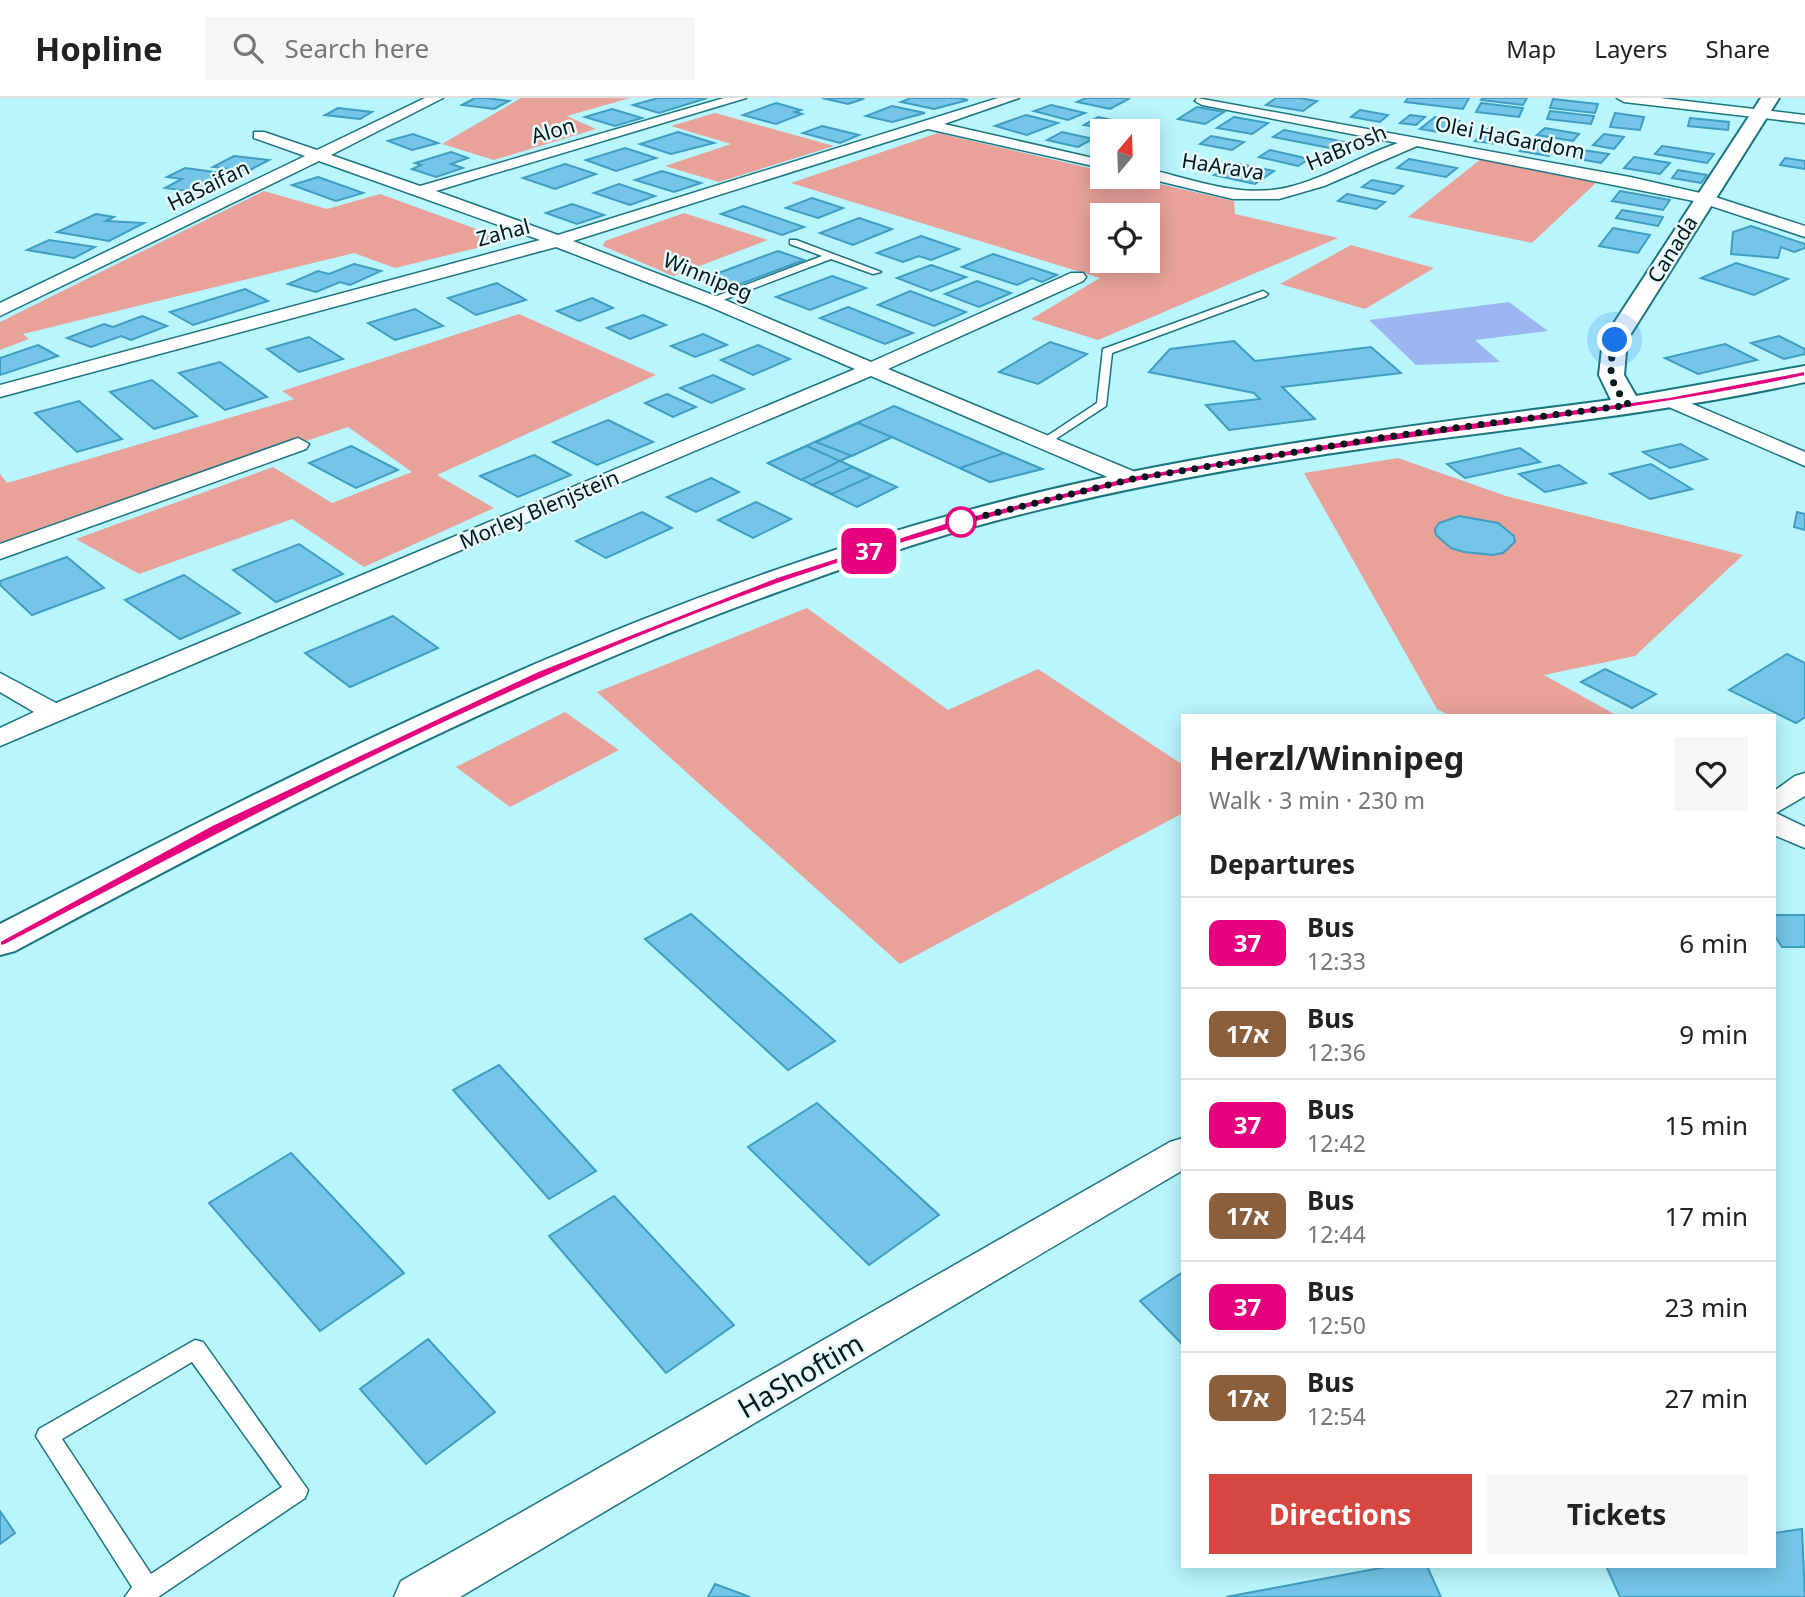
<!DOCTYPE html>
<html lang="en">
<head>
<meta charset="utf-8">
<style>
	body { margin:0; font-family:"Noto Sans","Noto Sans Hebrew",sans-serif; background:#f6f6f6; color:#222; height:100vh; display:flex; flex-direction:column; font-size:26px; white-space:nowrap }
	* { box-sizing:border-box; margin:0 }
	p { font-size:23px; color:#767676 }
	.icon { flex:none; width:38px; height:38px; fill:none; stroke:currentColor; stroke-width:2; stroke-linecap:round; stroke-linejoin:round }
	.map { position:relative; flex:1; overflow:hidden }
	.drawer { position:absolute; left:1181px; top:616px; width:595px; height:854px; display:flex; flex-direction:column; background:#fff; border-radius:0px; box-shadow:0 4px 18px #0003 }
	.drawer>* { flex:none }
	.badge { padding:0 14px; border-radius:10px; font-size:24px; line-height:46px }
	.needle { width:46px; rotate:19deg }
	.tools { position:absolute; left:1090px; top:21px; display:grid; gap:14px }
	.tools a { display:grid; place-items:center; width:70px; height:70px; border-radius:0px; background:#fff; box-shadow:0 4px 18px #0003; font-size:35px }
	.you { position:absolute; width:35px; height:35px; margin:-18px; border:5px solid #fff; border-radius:50%; background:#1a73e8; box-shadow:0 0 0 10px #1a73e833 }
	.map>.badge { position:absolute; translate:-50% -50%; box-shadow:0 0 0 4px #fff }
	h2 { padding:0 28px; font-size:26px; line-height:63px }
	.round { display:grid; place-items:center; flex:none; width:74px; height:74px; border-radius:0px; background:#f6f6f6 }
	.headline { display:flex; align-items:center; justify-content:space-between; height:119px; padding:0 28px }
	h1 { font-size:33px; font-weight:700; line-height:52px }
	.primary-button { display:flex; gap:14px; margin-top:auto; padding:14px 28px }
	.primary-button a { flex:1; height:80px; border-radius:0px; background:#d64741; color:#fff; font-size:28px; font-weight:700; line-height:80px; text-align:center }
	.primary-button a+a { background:#f6f6f6; color:#222 }
	ul { padding:0; list-style:none }
	li { display:flex; align-items:center; gap:21px; height:91px; padding:0 28px; border-top:2px solid #e0e0e0 }
	li div { flex:1 }
	li b { display:block; font-size:26px }
	li em { font-style:normal }
	li .badge { min-width:77px; font-weight:700; text-align:center }
	header { display:flex; align-items:center; gap:42px; box-sizing:border-box; height:98px; padding:0 35px; background:#fff; border-bottom:2px solid #e0e0e0 }
	header strong { font-size:33px }
	nav { display:flex; gap:38px; margin-inline-start:auto; font-size:24px }
	.search { width:490px; height:63px; background:#f6f6f6; display:flex; align-items:center; gap:18px; box-sizing:border-box; padding:0 24px; border-radius:0px; color:#767676; font-size:26px }
	.map>svg:first-child { display:block }
	.green { fill:#e8a29a; fill-rule:evenodd }
	.water { fill:#9cb6f3 }
	.building { fill:#74c5e7; stroke:#3e9dc0; stroke-width:2 }
	.lines { fill:none; stroke-linecap:round; stroke-linejoin:round }
	.service-casing { stroke:#1a7580; stroke-width:3 }
	.minor-casing { stroke:#1a7580; stroke-width:3 }
	.tertiary-casing { stroke:#1a7580; stroke-width:4 }
	.service { fill:#fff; fill-rule:evenodd }
	.minor { fill:#fff; fill-rule:evenodd }
	.tertiary { fill:#fff; fill-rule:evenodd }
	.line { fill:#e6007e; stroke:#fff; stroke-width:2 }
	.walk { stroke:#02191c; stroke-width:7; stroke-dasharray:0 12.6 }
	.stop-dot { fill:#fff; stroke:#e6007e; stroke-width:3.5 }
	.labels { text-anchor:middle; dominant-baseline:central; stroke-width:5; stroke-linejoin:round; paint-order:stroke }
	.far-street-label { font-size:21px; fill:#02191c; stroke:#e7fafc }
	.near-street-label { font-size:28px; fill:#02191c; stroke:#e7fafc }
</style>
</head>
<body>
<header>
<strong>Hopline</strong>
<div class="search"><svg class="icon" aria-label="search" viewBox="0 0 24 24"><circle cx="10" cy="10" r="6"/><path d="M15 15l6 6"/></svg>Search here</div>
<nav><a>Map</a><a>Layers</a><a>Share</a></nav>
</header>
<div class="map">
<svg width="1805" height="1499" viewBox="0 0 1805 1499">
	<rect width="100%" height="100%" fill="#b9f5fd"/>
	<g class="green">
		<path d="M 521,0 L 630,0 L 567,18 L 596,31 L 494,62 L 442,46 Z"/>
		<path d="M 715,15 L 834,48 L 719,84 L 665,68 L 731,46 L 671,28 Z"/>
		<path d="M 938,35 L 1102,73 L 1102,79 L 1129,79 L 1234,103 L 1235,116 L 1338,140 L 1098,242 L 1031,221 L 1100,180 L 791,85 ZM 1102,117 L 1148,117 L 1148,163 L 1102,163 Z"/>
		<path d="M 1481,61 L 1598,83 L 1532,145 L 1408,119 Z"/>
		<path d="M 264,93 L 327,111 L 380,96 L 496,138 L 493,144 L 481,149 L 395,170 L 354,155 L 23,236 L 29,241 L 0,252 L 0,224 Z"/>
		<path d="M 684,115 L 768,142 L 673,178 L 603,148 L 605,143 Z"/>
		<path d="M 1351,147 L 1434,170 L 1365,211 L 1280,186 Z"/>
		<path d="M 519,216 L 656,277 L 437,377 L 494,410 L 364,469 L 292,421 L 139,476 L 76,441 L 273,369 L 332,405 L 412,374 L 348,329 L 0,445 L 0,376 L 7,385 L 294,301 L 282,293 Z"/>
		<path d="M 1398,360 L 1506,398 L 1743,457 L 1635,558 L 1544,577 L 1618,618 L 1450,618 L 1437,611 L 1304,375 Z"/>
		<path d="M 807,510 L 948,612 L 1038,571 L 1183,667 L 1183,715 L 900,866 L 597,594 Z"/>
		<path d="M 565,614 L 619,652 L 510,709 L 456,669 Z"/>
	</g>
	<path class="water" d="M 1509,204 L 1548,233 L 1475,242 L 1500,264 L 1416,267 L 1369,222 Z"/>
	<g class="building">
		<path d="M 475,0 L 486,0 L 509,3 L 494,11 L 462,7 Z"/>
		<path d="M 658,0 L 707,0 L 659,15 L 633,7 Z"/>
		<path d="M 822,0 L 861,0 L 863,1 L 848,6 Z"/>
		<path d="M 911,0 L 959,0 L 968,2 L 934,11 L 901,4 Z"/>
		<path d="M 1086,0 L 1130,0 L 1110,11 L 1077,4 Z"/>
		<path d="M 1276,0 L 1299,0 L 1317,3 L 1303,13 L 1266,7 Z"/>
		<path d="M 1408,0 L 1469,0 L 1463,11 L 1405,4 Z"/>
		<path d="M 1483,0 L 1527,0 L 1523,7 L 1481,2 Z"/>
		<path d="M 1553,1 L 1598,6 L 1595,15 L 1550,10 Z"/>
		<path d="M 776,5 L 801,12 L 795,14 L 802,16 L 776,26 L 743,17 Z"/>
		<path d="M 1481,5 L 1523,10 L 1519,19 L 1476,14 Z"/>
		<path d="M 1051,7 L 1085,15 L 1068,22 L 1034,13 Z"/>
		<path d="M 892,8 L 925,15 L 892,24 L 866,18 Z"/>
		<path d="M 1197,9 L 1224,14 L 1205,26 L 1178,21 Z"/>
		<path d="M 338,10 L 372,14 L 360,21 L 325,17 Z"/>
		<path d="M 612,11 L 642,20 L 615,28 L 585,19 Z"/>
		<path d="M 1360,12 L 1388,17 L 1380,24 L 1351,19 Z"/>
		<path d="M 1550,13 L 1594,18 L 1591,26 L 1547,21 Z"/>
		<path d="M 1615,15 L 1644,19 L 1640,32 L 1610,29 Z"/>
		<path d="M 1026,17 L 1058,25 L 1027,37 L 995,28 Z"/>
		<path d="M 1410,17 L 1425,19 L 1416,27 L 1400,25 Z"/>
		<path d="M 1098,19 L 1131,26 L 1117,33 L 1084,27 Z"/>
		<path d="M 1234,19 L 1268,25 L 1252,36 L 1217,30 Z"/>
		<path d="M 1435,19 L 1459,23 L 1444,35 L 1420,31 Z"/>
		<path d="M 1690,20 L 1729,24 L 1728,32 L 1688,28 Z"/>
		<path d="M 822,28 L 859,37 L 840,45 L 803,35 Z"/>
		<path d="M 1545,30 L 1579,36 L 1573,43 L 1537,37 Z"/>
		<path d="M 1487,31 L 1515,36 L 1504,47 L 1475,43 Z"/>
		<path d="M 1284,32 L 1350,45 L 1340,52 L 1273,39 Z"/>
		<path d="M 678,34 L 714,45 L 671,56 L 640,46 Z"/>
		<path d="M 1062,34 L 1093,41 L 1078,49 L 1047,42 Z"/>
		<path d="M 413,36 L 438,45 L 412,52 L 388,43 Z"/>
		<path d="M 1604,36 L 1624,39 L 1614,51 L 1593,47 Z"/>
		<path d="M 1211,38 L 1244,44 L 1232,52 L 1200,46 Z"/>
		<path d="M 1532,41 L 1561,46 L 1549,58 L 1520,53 Z"/>
		<path d="M 1662,48 L 1714,56 L 1707,65 L 1655,56 Z"/>
		<path d="M 625,50 L 656,60 L 616,73 L 586,62 Z"/>
		<path d="M 1270,52 L 1309,61 L 1298,68 L 1259,59 Z"/>
		<path d="M 1582,52 L 1609,56 L 1601,65 L 1574,60 Z"/>
		<path d="M 451,54 L 468,60 L 451,66 L 463,70 L 436,79 L 412,71 L 421,67 L 415,65 Z"/>
		<path d="M 234,58 L 269,62 L 248,73 L 213,69 Z"/>
		<path d="M 1634,59 L 1670,65 L 1660,76 L 1624,70 Z"/>
		<path d="M 1785,60 L 1805,63 L 1805,71 L 1780,67 Z"/>
		<path d="M 1409,61 L 1457,70 L 1446,79 L 1397,70 Z"/>
		<path d="M 1235,65 L 1274,73 L 1255,86 L 1214,77 Z"/>
		<path d="M 565,66 L 596,76 L 555,91 L 523,80 Z"/>
		<path d="M 185,70 L 237,77 L 203,95 L 165,90 L 182,81 L 167,79 Z"/>
		<path d="M 1678,72 L 1707,77 L 1701,85 L 1672,80 Z"/>
		<path d="M 662,73 L 701,85 L 674,94 L 635,82 Z"/>
		<path d="M 318,79 L 363,95 L 336,103 L 292,87 Z"/>
		<path d="M 1372,82 L 1403,88 L 1394,96 L 1362,89 Z"/>
		<path d="M 619,86 L 655,98 L 630,107 L 594,95 Z"/>
		<path d="M 1620,93 L 1670,102 L 1663,112 L 1612,103 Z"/>
		<path d="M 1347,96 L 1385,104 L 1376,111 L 1338,103 Z"/>
		<path d="M 812,100 L 843,110 L 818,120 L 786,110 Z"/>
		<path d="M 572,106 L 604,117 L 577,126 L 546,115 Z"/>
		<path d="M 743,108 L 804,129 L 782,137 L 721,116 Z"/>
		<path d="M 1622,112 L 1663,119 L 1658,128 L 1616,120 Z"/>
		<path d="M 96,116 L 114,119 L 106,123 L 144,125 L 109,143 L 57,134 Z"/>
		<path d="M 859,120 L 892,131 L 853,147 L 820,135 Z"/>
		<path d="M 1751,128 L 1805,146 L 1805,150 L 1794,154 L 1781,149 L 1778,160 L 1731,156 L 1733,134 Z"/>
		<path d="M 1613,130 L 1650,137 L 1638,155 L 1599,148 Z"/>
		<path d="M 921,138 L 959,151 L 931,162 L 919,158 L 903,164 L 877,155 Z"/>
		<path d="M 49,142 L 95,149 L 74,160 L 27,152 Z"/>
		<path d="M 778,153 L 804,162 L 727,191 L 702,181 Z"/>
		<path d="M 993,156 L 1057,177 L 1042,184 L 1032,180 L 1017,187 L 962,169 Z"/>
		<path d="M 1736,165 L 1788,181 L 1754,197 L 1701,180 Z"/>
		<path d="M 354,166 L 381,173 L 350,187 L 340,184 L 316,194 L 288,186 L 318,173 L 329,176 Z"/>
		<path d="M 931,167 L 966,179 L 931,193 L 897,180 Z"/>
		<path d="M 832,178 L 866,190 L 810,212 L 776,199 Z"/>
		<path d="M 977,183 L 1011,195 L 979,209 L 945,196 Z"/>
		<path d="M 497,185 L 526,202 L 476,217 L 448,200 Z"/>
		<path d="M 245,191 L 268,203 L 193,227 L 170,214 Z"/>
		<path d="M 910,193 L 966,214 L 934,228 L 878,207 Z"/>
		<path d="M 592,200 L 613,210 L 579,223 L 557,213 Z"/>
		<path d="M 848,209 L 913,235 L 885,246 L 820,220 Z"/>
		<path d="M 415,211 L 443,228 L 395,242 L 368,225 Z"/>
		<path d="M 643,217 L 666,227 L 630,241 L 607,230 Z"/>
		<path d="M 142,218 L 167,228 L 131,242 L 121,238 L 91,249 L 67,240 L 104,226 L 113,229 Z"/>
		<path d="M 703,236 L 727,247 L 695,259 L 671,248 Z"/>
		<path d="M 1779,238 L 1805,251 L 1805,256 L 1784,261 L 1751,245 Z"/>
		<path d="M 309,239 L 343,261 L 299,274 L 267,251 Z"/>
		<path d="M 1234,243 L 1255,263 L 1371,249 L 1401,275 L 1282,289 L 1315,321 L 1229,332 L 1206,307 L 1260,301 L 1254,295 L 1149,274 L 1170,251 Z"/>
		<path d="M 1050,244 L 1087,256 L 1038,286 L 999,274 Z"/>
		<path d="M 1725,246 L 1757,262 L 1698,276 L 1665,260 Z"/>
		<path d="M 38,247 L 58,258 L 0,277 L 0,260 Z"/>
		<path d="M 758,247 L 790,261 L 753,277 L 721,262 Z"/>
		<path d="M 220,264 L 267,299 L 225,312 L 179,275 Z"/>
		<path d="M 713,277 L 744,291 L 711,305 L 680,290 Z"/>
		<path d="M 152,282 L 197,318 L 154,331 L 110,294 Z"/>
		<path d="M 667,296 L 696,309 L 673,319 L 645,305 Z"/>
		<path d="M 79,303 L 122,341 L 77,354 L 35,315 Z"/>
		<path d="M 894,308 L 1004,355 L 1042,371 L 990,384 L 892,339 L 840,363 L 897,389 L 857,409 L 768,365 Z"/>
		<path d="M 608,322 L 653,344 L 597,367 L 553,344 Z"/>
		<path d="M 858,325 L 892,339 L 852,358 L 816,344 Z"/>
		<path d="M 1681,346 L 1707,361 L 1670,370 L 1643,354 Z"/>
		<path d="M 351,348 L 398,372 L 356,390 L 309,365 Z"/>
		<path d="M 807,348 L 840,363 L 801,382 L 768,365 Z"/>
		<path d="M 1520,350 L 1540,364 L 1465,380 L 1447,366 Z"/>
		<path d="M 1004,355 L 1042,371 L 990,384 L 960,370 Z"/>
		<path d="M 534,357 L 571,377 L 518,399 L 480,378 Z"/>
		<path d="M 1651,366 L 1692,391 L 1650,401 L 1610,376 Z"/>
		<path d="M 1559,367 L 1586,385 L 1545,394 L 1519,376 Z"/>
		<path d="M 852,369 L 872,378 L 832,396 L 812,387 Z"/>
		<path d="M 711,380 L 739,394 L 696,414 L 667,399 Z"/>
		<path d="M 756,404 L 791,421 L 753,440 L 718,422 Z"/>
		<path d="M 642,414 L 672,430 L 606,460 L 576,443 Z"/>
		<path d="M 1797,414 L 1805,416 L 1805,432 L 1794,429 Z"/>
		<path d="M 1459,418 L 1498,425 L 1514,438 L 1515,444 L 1503,455 L 1492,457 L 1464,454 L 1451,450 L 1436,437 L 1435,431 L 1439,425 Z"/>
		<path d="M 299,446 L 343,476 L 276,504 L 233,472 Z"/>
		<path d="M 67,459 L 104,490 L 32,517 L 0,487 L 0,483 Z"/>
		<path d="M 184,477 L 240,515 L 180,541 L 125,502 Z"/>
		<path d="M 393,518 L 438,550 L 350,589 L 305,555 Z"/>
		<path d="M 1787,556 L 1805,565 L 1805,619 L 1796,625 L 1729,592 Z"/>
		<path d="M 1605,571 L 1656,596 L 1632,610 L 1581,584 Z"/>
		<path d="M 691,816 L 835,943 L 788,972 L 645,841 Z"/>
		<path d="M 1774,817 L 1805,817 L 1805,849 L 1782,849 L 1774,837 Z"/>
		<path d="M 499,967 L 596,1073 L 549,1101 L 453,992 Z"/>
		<path d="M 817,1005 L 939,1117 L 869,1167 L 748,1049 Z"/>
		<path d="M 291,1055 L 404,1175 L 320,1233 L 209,1105 Z"/>
		<path d="M 614,1098 L 734,1227 L 666,1275 L 549,1138 Z"/>
		<path d="M 1183,1174 L 1183,1247 L 1140,1203 Z"/>
		<path d="M 428,1241 L 495,1314 L 426,1366 L 360,1291 Z"/>
		<path d="M 0,1413 L 15,1435 L 0,1446 Z"/>
		<path d="M 1802,1431 L 1805,1499 L 1620,1499 L 1606,1468 L 1774,1468 L 1774,1435 Z"/>
		<path d="M 1391,1468 L 1427,1468 L 1441,1499 L 1226,1499 Z"/>
		<path d="M 715,1486 L 750,1499 L 708,1499 Z"/>
	</g>
	<g class="lines">
		<g class="service-casing">
			<g id="service">
				<path d="M 790,142 L 796,142 L 881,174 L 873,176 L 831,161 L 715,205 L 709,205 L 709,201 L 822,158 L 790,146 Z"/>
				<path d="M 1263,193 L 1268,196 L 1266,198 L 1112,255 L 1106,308 L 1045,348 L 1035,346 L 1097,305 L 1103,251 Z"/>
				<path d="M 195,1242 L 203,1244 L 308,1392 L 305,1400 L 158,1499 L 125,1499 L 132,1489 L 36,1338 L 39,1331 ZM 192,1264 L 282,1389 L 151,1476 L 62,1341 Z"/>
			</g>
		</g>
		<g class="minor-casing">
			<g id="minor">
				<path d="M 425,0 L 443,0 L 331,57 L 420,88 L 724,0 L 746,0 L 436,93 L 558,137 L 998,0 L 1019,0 L 944,26 L 1102,62 L 1102,70 L 928,31 L 573,143 L 718,199 L 871,264 L 1071,175 L 1083,175 L 1086,179 L 1083,183 L 888,271 L 1140,376 L 1143,381 L 1140,386 L 1124,386 L 871,278 L 0,648 L 0,630 L 34,614 L 0,594 L 0,575 L 56,605 L 855,271 L 706,207 L 556,149 L 0,299 L 0,287 L 540,142 L 319,63 L 0,218 L 0,205 L 305,58 L 254,40 L 254,34 L 264,34 L 317,52 Z"/>
				<path d="M 1197,0 L 1630,79 L 1709,97 L 1805,128 L 1805,139 L 1699,104 L 1417,48 L 1324,88 L 1279,101 L 1233,101 L 1142,79 L 1148,79 L 1148,71 C 1195,82 1244,102 1293,88 C 1330,78 1362,57 1398,45 L 1202,7 L 1195,3 Z"/>
				<path d="M 1617,0 L 1660,0 L 1805,17 L 1805,25 L 1624,4 Z"/>
				<path d="M 1669,296 L 1805,354 L 1805,368 L 1662,306 L 1659,302 L 1662,298 Z"/>
				<path d="M 298,340 L 309,346 L 306,351 L 0,461 L 0,446 Z"/>
				<path d="M 1805,675 L 1805,698 L 1776,715 L 1805,729 L 1805,750 L 1774,737 L 1774,693 L 1795,678 Z"/>
				<path d="M 1183,1040 L 1183,1072 L 460,1499 L 394,1499 L 401,1483 L 1170,1044 Z"/>
			</g>
		</g>
		<g class="tertiary-casing">
			<path id="tertiary" d="M 1761,0 L 1779,0 L 1627,242 L 1624,277 L 1636,298 L 1805,268 L 1805,284 C 1665,315 1523,329 1381,348 C 1252,366 1125,389 998,422 C 922,442 846,469 772,496 C 509,591 261,721 15,853 L 0,857 L 0,826 C 314,664 634,501 977,410 C 1185,354 1398,330 1611,302 L 1599,277 L 1603,242 Z"/>
		</g>
		<use href="#service" class="service"/>
		<use href="#minor" class="minor"/>
		<use href="#tertiary" class="tertiary"/>
	</g>
	<path class="line" d="M 1805,273 L 1805,278 C 1627,316 1442,333 1259,363 C 1215,370 1170,376 1127,386 C 1012,412 898,444 786,483 C 516,578 259,714 5,847 L 0,848 L 0,843 L 212,727 L 538,573 L 777,479 L 951,423 L 1132,378 L 1386,336 L 1669,299 Z"/>
	<g class="lines">
		<path class="walk" d="M 961,424 L 955,425 L 1132,381 L 1386,339 L 1629,307 C 1607,284 1609,271 1615,242"/>
	</g>
	<circle class="stop-dot" cx="961" cy="424" r="14"/>
	<g class="labels">
		<g class="far-street-label">
			<text transform="translate(553 32) rotate(-16)">Alon</text>
			<text transform="translate(1510 39) rotate(11)">Olei HaGardom</text>
			<text transform="translate(1346 49) rotate(-23)">HaBrosh</text>
			<text transform="translate(1223 68) rotate(9)">HaArava</text>
			<text transform="translate(208 87) rotate(-26)">HaSaifan</text>
			<text transform="translate(503 134) rotate(-15)">Zahal</text>
			<text transform="translate(1672 151) rotate(-58)">Canada</text>
			<text transform="translate(708 178) rotate(22)">Winnipeg</text>
			<text transform="translate(539 411) rotate(-23)">Morley Blenjstein</text>
		</g>
		<g class="near-street-label">
			<text transform="translate(800 1277) rotate(-30)">HaShoftim</text>
		</g>
	</g>
</svg>
<div class="tools">
<a><svg class="needle" viewBox="-14 -14 28 28"><path d="M0-13l5 13h-10z" fill="#e53935"/><path d="M0 13l5-13h-10z" fill="#767676"/></svg></a>
<a><svg class="icon" aria-label="locate" viewBox="0 0 24 24"><circle cx="12" cy="12" r="6"/><path d="M12 2v4M12 18v4M2 12h4M18 12h4"/></svg></a>
</div>
<div class="you" style="left:1615px;top:242px"></div>
<b class="badge" style="left:869px;top:453px;background:#e6007e;color:#fff">37</b>
<section class="drawer">
<div class="headline"><div><h1>Herzl/Winnipeg</h1><p>Walk · 3 min · 230 m</p></div><a class="round"><svg class="icon" aria-label="heart" viewBox="0 0 24 24"><path d="M12 20l-8-8c-3-5 5-10 8-4 3-6 11-1 8 4z"/></svg></a></div>
<h2>Departures</h2>
<ul>
<li><span class="badge" style="background:#e6007e;color:#fff">37</span><div><b>Bus</b><p>12:33</p></div><em>6 min</em></li>
<li><span class="badge" style="background:#8b5e3c;color:#fff">17א</span><div><b>Bus</b><p>12:36</p></div><em>9 min</em></li>
<li><span class="badge" style="background:#e6007e;color:#fff">37</span><div><b>Bus</b><p>12:42</p></div><em>15 min</em></li>
<li><span class="badge" style="background:#8b5e3c;color:#fff">17א</span><div><b>Bus</b><p>12:44</p></div><em>17 min</em></li>
<li><span class="badge" style="background:#e6007e;color:#fff">37</span><div><b>Bus</b><p>12:50</p></div><em>23 min</em></li>
<li><span class="badge" style="background:#8b5e3c;color:#fff">17א</span><div><b>Bus</b><p>12:54</p></div><em>27 min</em></li>
</ul>
<div class="primary-button"><a>Directions</a><a>Tickets</a></div>
</section>
</div>
</body>
</html>
